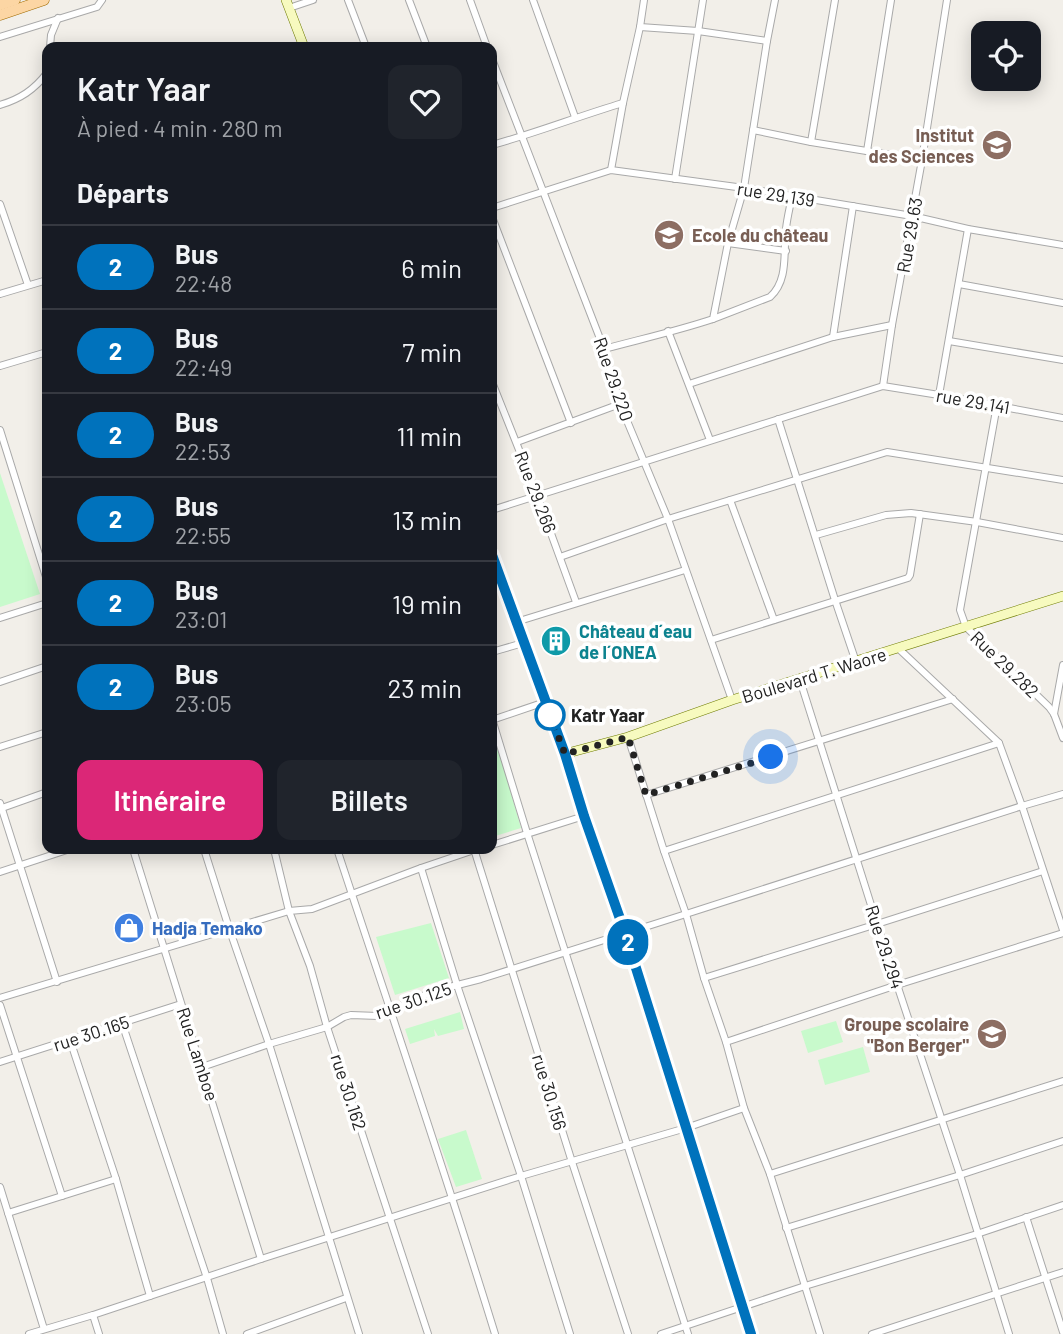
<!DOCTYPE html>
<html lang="fr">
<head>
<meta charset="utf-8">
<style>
	body { margin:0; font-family:Barlow,sans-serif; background:#20242c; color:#f1f3f6; height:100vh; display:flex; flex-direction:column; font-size:26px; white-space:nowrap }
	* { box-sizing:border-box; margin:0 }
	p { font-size:23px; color:#9ea1a6 }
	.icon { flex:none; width:38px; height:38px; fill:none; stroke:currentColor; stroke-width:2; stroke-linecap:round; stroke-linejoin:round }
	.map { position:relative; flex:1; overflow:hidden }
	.panel { position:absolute; left:42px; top:42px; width:455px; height:812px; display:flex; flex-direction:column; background:#171b24; border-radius:14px; box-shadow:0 4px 18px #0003 }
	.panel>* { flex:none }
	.badge { padding:0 14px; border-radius:23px; font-size:24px; line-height:46px }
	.controls { position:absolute; left:971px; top:21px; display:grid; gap:14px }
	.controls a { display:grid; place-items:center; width:70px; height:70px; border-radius:14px; background:#171b24; box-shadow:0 4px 18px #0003; font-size:35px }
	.you { position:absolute; width:35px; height:35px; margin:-18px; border:5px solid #fff; border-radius:50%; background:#1a73e8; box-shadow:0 0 0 10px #1a73e833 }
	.map>.badge { position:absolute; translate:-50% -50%; box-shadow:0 0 0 4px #fff }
	h2 { padding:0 35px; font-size:26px; line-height:63px }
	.round { display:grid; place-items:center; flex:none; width:74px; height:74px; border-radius:14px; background:#20242c }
	.headline { display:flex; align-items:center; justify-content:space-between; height:119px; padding:0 35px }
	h1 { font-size:33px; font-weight:600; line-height:52px }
	.primary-button { display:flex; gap:14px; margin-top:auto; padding:14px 35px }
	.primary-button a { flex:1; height:80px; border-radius:14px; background:#db2777; color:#fff; font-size:28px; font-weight:600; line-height:80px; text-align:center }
	.primary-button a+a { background:#20242c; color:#f1f3f6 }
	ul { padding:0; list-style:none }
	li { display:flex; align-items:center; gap:21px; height:84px; padding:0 35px; border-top:2px solid #363941 }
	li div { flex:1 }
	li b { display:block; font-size:26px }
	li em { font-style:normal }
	li .badge { min-width:77px; font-weight:700; text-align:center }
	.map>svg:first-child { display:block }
	.park { fill:#c8facc }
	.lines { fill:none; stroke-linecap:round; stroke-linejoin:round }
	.street-casing { stroke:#a9a9a9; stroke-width:8 }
	.secondary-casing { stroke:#707d05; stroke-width:10 }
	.primary-casing { stroke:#a06b00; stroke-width:11 }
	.street { stroke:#fff; stroke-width:6 }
	.secondary { stroke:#f7fabf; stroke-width:9 }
	.primary { stroke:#fcd6a4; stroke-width:10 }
	.line-casing { stroke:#fff; stroke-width:16 }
	.line { stroke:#0072bc; stroke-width:10 }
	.walk { stroke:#222; stroke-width:7; stroke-dasharray:0 12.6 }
	.stop-dot { fill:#fff; stroke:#0072bc; stroke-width:3.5 }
	.labels { text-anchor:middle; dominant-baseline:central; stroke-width:7; stroke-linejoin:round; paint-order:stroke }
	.education-label { font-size:18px; font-weight:bold; fill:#785e54; stroke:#fff; text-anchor:end }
	.street-label { font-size:18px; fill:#222; stroke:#fff }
	.culture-label { font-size:18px; font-weight:bold; fill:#0d838f; stroke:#fff; text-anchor:start }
	.stop-label { font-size:18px; font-weight:bold; fill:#222; stroke:#fff; text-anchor:start }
	.shop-label { font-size:18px; font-weight:bold; fill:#366cbe; stroke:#fff; text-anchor:start }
</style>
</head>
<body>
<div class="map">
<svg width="1063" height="1334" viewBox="0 0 1063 1334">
	<rect width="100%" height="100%" fill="#f2efe9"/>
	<g class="park">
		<path d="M 0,473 L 40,594 L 0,607 Z"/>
		<path d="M 492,726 L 521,828 L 492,837 Z"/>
		<path d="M 431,923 L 449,978 L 395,995 L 376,937 Z"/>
		<path d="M 460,1012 L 464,1029 L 438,1036 L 434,1029 L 435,1036 L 410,1044 L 405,1029 Z"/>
		<path d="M 836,1021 L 843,1042 L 808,1053 L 801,1031 Z"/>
		<path d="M 863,1047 L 870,1072 L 825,1085 L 818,1060 Z"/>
		<path d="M 466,1130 L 482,1179 L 456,1187 L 438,1139 Z"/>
	</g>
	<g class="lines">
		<g class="street-casing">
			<g id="street">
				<path d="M 348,0 L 366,47"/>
				<path d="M 409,0 L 427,47"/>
				<path d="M 470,0 L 487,47"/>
				<path d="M 533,0 L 575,117"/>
				<path d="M 289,8 L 313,0"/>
				<path d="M 640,27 L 698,31 L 767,41"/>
				<path d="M 0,37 L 97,7 L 102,0"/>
				<path d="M 50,47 L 51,35 L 58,18"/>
				<path d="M 492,59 L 604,349 L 620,404 L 668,519 L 732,700"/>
				<path d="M 0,105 C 20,99 34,90 47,73"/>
				<path d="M 753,130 L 811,142 L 922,160"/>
				<path d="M 811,142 L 835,0"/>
				<path d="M 492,145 C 536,133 579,116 623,103"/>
				<path d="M 867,151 L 891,0"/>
				<path d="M 611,170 L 623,103 L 640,27 L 644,0"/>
				<path d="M 675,179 L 703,0"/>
				<path d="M 0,204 L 28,285"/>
				<path d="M 492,208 L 611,170 L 744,188 L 912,216 L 968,229 L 1063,245"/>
				<path d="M 492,217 L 571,423"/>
				<path d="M 728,243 L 786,251"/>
				<path d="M 959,284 L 1063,303"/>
				<path d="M 0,294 L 47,280"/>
				<path d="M 713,319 L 770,297 C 789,280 783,252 786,229 C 787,218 790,207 792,196"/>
				<path d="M 668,331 L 710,440"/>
				<path d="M 833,337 L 853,206"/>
				<path d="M 949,341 L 1063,360"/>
				<path d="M 604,349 C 641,339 677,331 713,319 L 728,243 L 744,188 L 767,41 L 775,0"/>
				<path d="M 0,366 L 47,352"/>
				<path d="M 492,382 L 537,495 L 576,602"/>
				<path d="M 689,384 L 833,337 L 892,325"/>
				<path d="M 883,386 L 892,325 L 922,160 L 947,0"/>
				<path d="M 939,395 L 968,229"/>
				<path d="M 997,405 L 960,610 L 966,627 L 1049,707 L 1054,714 L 1063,738"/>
				<path d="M 778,419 L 835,600 L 856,662"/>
				<path d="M 0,430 L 47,580"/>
				<path d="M 517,442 L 620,404"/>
				<path d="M 730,500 L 774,620"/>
				<path d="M 492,510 L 883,386 L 939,395 L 1063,418"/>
				<path d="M 816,535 L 886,515 L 911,513 L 977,522 L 1063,538"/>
				<path d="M 560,557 L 668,519 L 887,452 L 1063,480"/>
				<path d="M 0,618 L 47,603"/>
				<path d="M 516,622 L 685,570"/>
				<path d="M 711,640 L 908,578 L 910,575 L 920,514"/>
				<path d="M 899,649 L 999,743 L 1022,806 L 1063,930"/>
				<path d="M 492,652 L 523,643"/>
				<path d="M 800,680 L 877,924 L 960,1175 L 1009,1334"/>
				<path d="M 0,682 L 47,666"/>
				<path d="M 1054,714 L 1063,665"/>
				<path d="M 492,719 L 527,833 L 688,1334"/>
				<path d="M 492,720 L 545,702"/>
				<path d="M 628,737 L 664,851 L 686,914 L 704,978 L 726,1042 L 744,1108 L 770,1174 L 820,1334"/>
				<path d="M 0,747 L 47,732"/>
				<path d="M 646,795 L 953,699"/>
				<path d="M 0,803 L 57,982"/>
				<path d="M 2,808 L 47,792"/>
				<path d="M 492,845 L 584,816"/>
				<path d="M 133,849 L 261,1259"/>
				<path d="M 204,849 L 229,928 L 269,1044 L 359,1334"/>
				<path d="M 274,849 L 289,911 L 310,966 L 327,1027 L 428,1334"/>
				<path d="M 337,849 C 390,1010 445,1171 495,1334"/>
				<path d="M 474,849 L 572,1162 L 628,1334"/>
				<path d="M 664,851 L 999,743"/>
				<path d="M 421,868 L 457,985 L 521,1176 L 570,1334"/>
				<path d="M 0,872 L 70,849"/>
				<path d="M 704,978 L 877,924 L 1043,871"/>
				<path d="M 0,998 L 289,911 L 312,909 L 421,868 L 477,849"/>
				<path d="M 0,1005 L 62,1196"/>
				<path d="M 122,1023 L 207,1278 L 223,1334"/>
				<path d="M 70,1040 L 116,1179 L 150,1296"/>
				<path d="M 726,1042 L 897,985 L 1063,933"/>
				<path d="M 0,1062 L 181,1004"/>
				<path d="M 202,1067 L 269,1044 L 327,1027 L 344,1017 L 351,1015 L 378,1016 L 434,991 L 481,979 L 686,914 L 1022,806 L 1063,794"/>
				<path d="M 770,1174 L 1063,1081"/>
				<path d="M 0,1187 L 44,1329"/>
				<path d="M 8,1213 L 116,1179"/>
				<path d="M 1026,1217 L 1063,1332"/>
				<path d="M 786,1228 L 960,1175 L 1063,1141"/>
				<path d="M 93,1315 L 99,1334"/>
				<path d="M 29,1334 L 93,1315 L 261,1259 L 521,1176 L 686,1128 L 744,1108"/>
				<path d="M 247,1334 L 346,1298"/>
				<path d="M 661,1334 L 805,1286 L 977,1234 L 1063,1205"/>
				<path d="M 872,1334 L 1063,1272"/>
			</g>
		</g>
		<g class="secondary-casing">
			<g id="secondary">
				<path d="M 286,0 L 304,47"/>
				<path d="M 492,555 L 564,754 L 584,816 L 625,933 L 751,1334"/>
				<path d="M 564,754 L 628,737 L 732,700 L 1063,596"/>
			</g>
		</g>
		<g class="primary-casing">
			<g id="primary">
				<path d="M 0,5 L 15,0"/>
				<path d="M 0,15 L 44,0"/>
			</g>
		</g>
		<use href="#street" class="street"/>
		<use href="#secondary" class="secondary"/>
		<use href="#primary" class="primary"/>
	</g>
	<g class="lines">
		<g class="line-casing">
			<path id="line" d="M 492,555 L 565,754 L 584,816 L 625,933 L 751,1334"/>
		</g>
		<use href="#line" class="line"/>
		<path class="walk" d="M 550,715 L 565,754 L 628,737 L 646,795 L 771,757"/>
	</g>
	<defs>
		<g id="school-disc" transform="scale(1.575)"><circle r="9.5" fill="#8d6e63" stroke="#fff"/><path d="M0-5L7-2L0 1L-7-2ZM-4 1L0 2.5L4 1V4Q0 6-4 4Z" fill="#fff"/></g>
		<g id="building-disc" transform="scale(1.575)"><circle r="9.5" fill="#0f9aa8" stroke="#fff"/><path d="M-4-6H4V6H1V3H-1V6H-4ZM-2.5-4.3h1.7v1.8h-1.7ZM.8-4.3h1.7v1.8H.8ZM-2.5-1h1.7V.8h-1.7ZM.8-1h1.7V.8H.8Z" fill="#fff"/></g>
		<g id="shop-disc" transform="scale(1.575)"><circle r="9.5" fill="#3f7fe0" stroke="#fff"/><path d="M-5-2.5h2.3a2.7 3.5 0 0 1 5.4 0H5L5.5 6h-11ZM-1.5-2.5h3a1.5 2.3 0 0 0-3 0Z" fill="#fff"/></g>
	</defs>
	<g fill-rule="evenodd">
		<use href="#school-disc" x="997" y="145"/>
		<use href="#school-disc" x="669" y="235"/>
		<use href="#building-disc" x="556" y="641"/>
		<use href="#shop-disc" x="129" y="928"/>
		<use href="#school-disc" x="992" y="1034"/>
	</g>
	<circle class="stop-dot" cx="550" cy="715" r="14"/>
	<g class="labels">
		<g class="education-label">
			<text x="974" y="135">Institut<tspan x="974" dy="21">des Sciences</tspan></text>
			<text x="692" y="235" text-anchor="start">Ecole du château</text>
			<text x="969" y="1024">Groupe scolaire<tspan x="969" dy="21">"Bon Berger"</tspan></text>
		</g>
		<g class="street-label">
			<text transform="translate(776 194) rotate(9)">rue 29.139</text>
			<text transform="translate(909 235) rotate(-80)">Rue 29.63</text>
			<text transform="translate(614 379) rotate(71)">Rue 29.220</text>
			<text transform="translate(973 401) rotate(10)">rue 29.141</text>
			<text transform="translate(536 492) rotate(69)">Rue 29.266</text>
			<text transform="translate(1005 664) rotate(44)">Rue 29.282</text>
			<text transform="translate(814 675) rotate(-17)">Boulevard T. Waore</text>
			<text transform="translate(885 947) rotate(72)">Rue 29.294</text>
			<text transform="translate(413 1000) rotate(-19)">rue 30.125</text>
			<text transform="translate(91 1033) rotate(-18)">rue 30.165</text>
			<text transform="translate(198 1054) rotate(72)">Rue Lamboe</text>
			<text transform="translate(349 1092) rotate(72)">rue 30.162</text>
			<text transform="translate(550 1092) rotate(73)">rue 30.156</text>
		</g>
		<g class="culture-label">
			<text x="579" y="631">Château d´eau<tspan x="579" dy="21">de l´ONEA</tspan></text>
		</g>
		<g class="stop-label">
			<text x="571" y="715">Katr Yaar</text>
		</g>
		<g class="shop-label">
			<text x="152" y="928">Hadja Temako</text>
		</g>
	</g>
</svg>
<div class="controls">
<a><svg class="icon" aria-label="locate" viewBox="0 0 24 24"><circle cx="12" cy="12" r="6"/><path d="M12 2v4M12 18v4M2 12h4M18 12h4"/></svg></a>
</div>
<div class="you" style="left:771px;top:757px"></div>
<b class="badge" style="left:628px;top:942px;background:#0072bc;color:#fff">2</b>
<section class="panel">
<div class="headline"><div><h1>Katr Yaar</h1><p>À pied · 4 min · 280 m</p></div><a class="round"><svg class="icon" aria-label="heart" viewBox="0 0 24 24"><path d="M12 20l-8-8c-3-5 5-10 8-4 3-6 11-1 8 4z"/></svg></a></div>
<h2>Départs</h2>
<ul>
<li><span class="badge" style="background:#0072bc;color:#fff">2</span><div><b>Bus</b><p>22:48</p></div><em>6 min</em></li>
<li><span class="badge" style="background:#0072bc;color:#fff">2</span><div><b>Bus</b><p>22:49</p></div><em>7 min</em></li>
<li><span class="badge" style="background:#0072bc;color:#fff">2</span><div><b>Bus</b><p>22:53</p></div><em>11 min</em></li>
<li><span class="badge" style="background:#0072bc;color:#fff">2</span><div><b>Bus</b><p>22:55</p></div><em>13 min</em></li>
<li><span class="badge" style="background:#0072bc;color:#fff">2</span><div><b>Bus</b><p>23:01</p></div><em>19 min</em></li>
<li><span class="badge" style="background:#0072bc;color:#fff">2</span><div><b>Bus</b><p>23:05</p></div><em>23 min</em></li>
</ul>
<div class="primary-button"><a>Itinéraire</a><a>Billets</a></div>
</section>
</div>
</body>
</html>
